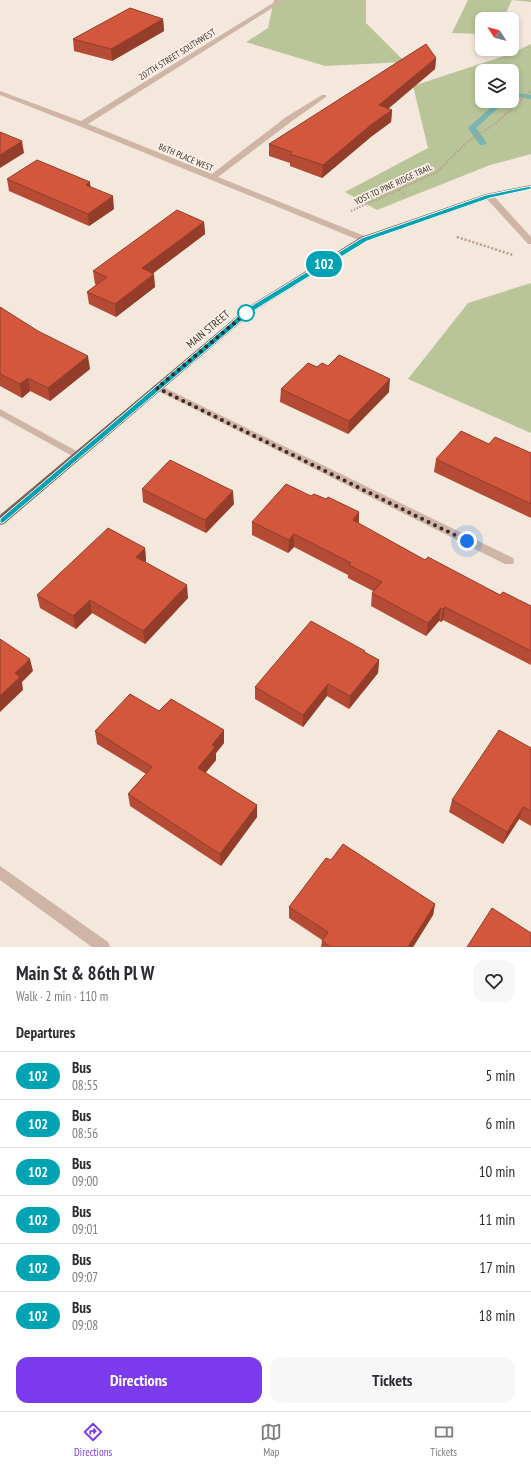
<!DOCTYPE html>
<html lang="en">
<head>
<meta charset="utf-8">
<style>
	body { margin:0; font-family:"PT Sans Narrow",sans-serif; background:#f7f7f7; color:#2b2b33; height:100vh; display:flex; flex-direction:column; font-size:15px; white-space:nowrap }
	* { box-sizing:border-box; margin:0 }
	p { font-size:13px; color:#7c7c81 }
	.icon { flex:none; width:22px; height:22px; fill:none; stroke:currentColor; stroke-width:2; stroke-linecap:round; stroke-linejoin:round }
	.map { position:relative; height:947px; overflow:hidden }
	.panel { display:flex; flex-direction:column; background:#fff; flex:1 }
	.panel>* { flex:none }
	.badge { padding:0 8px; border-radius:13px; font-size:14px; line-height:26px }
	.needle { width:26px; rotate:306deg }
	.tools { position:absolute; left:475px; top:12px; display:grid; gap:8px }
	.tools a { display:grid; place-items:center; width:44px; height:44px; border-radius:8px; background:#fff; box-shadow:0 2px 6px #0003; font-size:20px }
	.you { position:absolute; width:20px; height:20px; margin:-10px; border:3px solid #fff; border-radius:50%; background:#1a73e8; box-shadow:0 0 0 6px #1a73e833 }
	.map>.badge { position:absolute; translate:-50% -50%; box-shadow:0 0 0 2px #fff }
	h2 { padding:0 16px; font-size:15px; line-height:36px }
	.round { display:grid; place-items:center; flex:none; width:42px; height:42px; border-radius:12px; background:#f7f7f7 }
	.head { display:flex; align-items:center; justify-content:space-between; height:68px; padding:0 16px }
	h1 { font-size:19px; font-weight:600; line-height:30px }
	.cta { display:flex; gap:8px; margin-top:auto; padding:8px 16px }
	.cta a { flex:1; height:46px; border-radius:12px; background:#7c3aed; color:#fff; font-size:16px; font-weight:600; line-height:46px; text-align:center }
	.cta a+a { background:#f7f7f7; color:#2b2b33 }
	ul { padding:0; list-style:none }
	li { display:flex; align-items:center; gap:12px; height:48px; padding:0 16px; border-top:1px solid #e1e1e2 }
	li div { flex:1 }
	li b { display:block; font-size:15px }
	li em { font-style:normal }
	li .badge { min-width:44px; font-weight:700; text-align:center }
	.tabs { display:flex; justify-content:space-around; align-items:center; height:56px; border-top:1px solid #e1e1e2; background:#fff; font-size:11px; color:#7c7c81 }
	.tabs a { display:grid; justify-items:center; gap:2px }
	.tabs .active { color:#7c3aed }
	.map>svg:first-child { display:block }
	.green { fill:#b9c599; fill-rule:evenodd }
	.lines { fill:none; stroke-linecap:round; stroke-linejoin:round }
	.stream { fill:#77b4b3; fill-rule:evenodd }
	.path-far1 { stroke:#ba9f8f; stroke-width:2; stroke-dasharray:1.5 1.5; stroke-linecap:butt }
	.path { stroke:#ba9f8f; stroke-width:2.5; stroke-dasharray:2 2; stroke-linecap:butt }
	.minor { fill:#ceb5a5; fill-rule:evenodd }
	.major { fill:#7c6157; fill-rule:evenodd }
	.wall { fill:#b54b34 }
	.shaded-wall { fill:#933d2a }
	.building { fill:#d2573c; stroke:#933d2a }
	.line { fill:#00a3b4; stroke:#fff }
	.walk { stroke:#392c27; stroke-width:4; stroke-dasharray:0 7.2 }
	.stop-dot { fill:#fff; stroke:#00a3b4; stroke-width:2 }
	.labels { text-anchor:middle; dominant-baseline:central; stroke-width:3.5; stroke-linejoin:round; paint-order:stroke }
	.far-street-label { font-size:9px; fill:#392c27; stroke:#fbf1e8 }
	.street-label { font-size:11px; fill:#392c27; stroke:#fbf1e8 }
</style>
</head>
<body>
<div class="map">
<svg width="531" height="947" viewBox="0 0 531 947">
	<rect width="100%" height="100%" fill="#f4e7db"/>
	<g class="green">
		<path d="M 274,0 L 366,0 L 366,23 L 405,62 L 325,66 L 246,42 L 268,28 Z"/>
		<path d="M 468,0 L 531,0 L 531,2 L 512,0 L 503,19 L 482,19 L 482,34 L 452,33 Z"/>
		<path d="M 531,44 L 531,154 L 490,165 L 377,210 L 345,192 L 428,148 L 413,86 L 510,54 ZM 482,71 L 512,71 L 512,101 L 482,101 Z"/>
		<path d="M 531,283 L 531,433 L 408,379 L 468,303 Z"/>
	</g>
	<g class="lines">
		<g class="stream">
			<path d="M 512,92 L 531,95 L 531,99 L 512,96 Z"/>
			<path d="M 498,101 L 506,101 L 476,128 L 487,143 L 483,145 L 480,145 L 468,128 Z"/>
		</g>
		<g class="path-far1">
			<path d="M 399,190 L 405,195"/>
			<path d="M 351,211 L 437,172 L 466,143 L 496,123 L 531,91"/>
			<path d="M 457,237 L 459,238"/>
		</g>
		<path class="path" d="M 457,237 L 513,255"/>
		<g class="minor">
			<path d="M 278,0 L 285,0 L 88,124 L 212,174 L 286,117 L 322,95 L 326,95 L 326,97 L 292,121 L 218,177 L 367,237 L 367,241 L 361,241 L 79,126 L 0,95 L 0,91 L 81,121 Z"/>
			<path d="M 486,194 L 492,194 L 531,237 L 531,244 L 528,244 L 486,198 Z"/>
			<path d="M 157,384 L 513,558 L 514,561 L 513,564 L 505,564 L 154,389 L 152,387 Z"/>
			<path d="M 0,409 L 80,453 L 82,455 L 77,458 L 74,457 L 0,416 Z"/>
			<path d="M 0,866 L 108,942 L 110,947 L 92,947 L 0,880 Z"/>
		</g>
		<path class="major" d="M 531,185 L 531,189 L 491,198 L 367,241 L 254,311 L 4,524 L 0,525 L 0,515 L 248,307 L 361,237 L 486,194 Z"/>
	</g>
	<g class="wall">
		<path d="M 163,19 L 164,31 L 112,61 L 74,51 L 73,39 Z"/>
		<path d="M 436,58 L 435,69 L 388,109 L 392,110 L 391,122 L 372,136 L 322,178 L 290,166 L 290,163 L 269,156 L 269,144 Z"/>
		<path d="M 7,179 L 90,182 L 90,186 L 114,209 L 89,226 L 9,191 Z"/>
		<path d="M 204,222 L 205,234 L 153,273 L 155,287 L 116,317 L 89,304 L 87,292 L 96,285 L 95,284 L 93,271 Z"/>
		<path d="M 0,307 L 90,369 L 50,401 L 30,391 L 22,398 L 0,386 Z"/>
		<path d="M 317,367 L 389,392 L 348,434 L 280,402 L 281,389 Z"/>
		<path d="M 489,444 L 531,453 L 531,518 L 434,472 L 436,459 Z"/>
		<path d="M 142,489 L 234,504 L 206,533 L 143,502 Z"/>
		<path d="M 311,496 L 326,499 L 359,512 L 359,524 L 425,560 L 500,595 L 531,606 L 531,665 L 443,620 L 441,622 L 439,621 L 426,636 L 371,606 L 372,593 L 373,591 L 348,578 L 348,575 L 294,547 L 288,553 L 252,535 L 252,522 Z"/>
		<path d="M 145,548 L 146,561 L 145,562 L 188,598 L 145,644 L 92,613 L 76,629 L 40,608 L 37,595 Z"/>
		<path d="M 365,652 L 379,660 L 378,673 L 349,709 L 327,696 L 303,727 L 255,699 L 255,687 Z"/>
		<path d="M 159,711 L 224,743 L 216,753 L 216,760 L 205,773 L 257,817 L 221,866 L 130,806 L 128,794 L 146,774 L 97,744 L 95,731 Z"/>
		<path d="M 531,748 L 531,826 L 519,819 L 503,844 L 449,812 L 452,800 Z"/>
		<path d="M 331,860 L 435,904 L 433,915 L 413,947 L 321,947 L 322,941 L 322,940 L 289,918 L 289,907 Z"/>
	</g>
	<g class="shaded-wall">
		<path d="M 163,19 L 164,31 L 112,61 L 111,49 Z"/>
		<path d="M 436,58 L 435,69 L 378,117 L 379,105 Z"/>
		<path d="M 392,110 L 391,122 L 372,136 L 322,178 L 323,165 L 372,124 Z"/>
		<path d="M 22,141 L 24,153 L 0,168 L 0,155 Z"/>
		<path d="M 90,182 L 91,194 L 86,185 Z"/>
		<path d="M 113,196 L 114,209 L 89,226 L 88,214 Z"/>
		<path d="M 204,222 L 205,234 L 143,281 L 142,268 Z"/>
		<path d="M 154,274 L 155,287 L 116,317 L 115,304 Z"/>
		<path d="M 88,356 L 90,369 L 50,401 L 48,388 Z"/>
		<path d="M 28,378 L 30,391 L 22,398 L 20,384 Z"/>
		<path d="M 390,379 L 389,392 L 348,434 L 349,421 Z"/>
		<path d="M 233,491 L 234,504 L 206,533 L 205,520 Z"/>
		<path d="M 359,512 L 358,526 L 353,520 Z"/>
		<path d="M 294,534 L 294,547 L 288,553 L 289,540 Z"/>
		<path d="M 145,548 L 146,561 L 137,570 L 136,557 Z"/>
		<path d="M 187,585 L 188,598 L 145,644 L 143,631 Z"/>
		<path d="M 90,600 L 92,613 L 76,629 L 73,616 Z"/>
		<path d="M 445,607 L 443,620 L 441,622 L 443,609 Z"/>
		<path d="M 441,608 L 439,621 L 426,636 L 428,623 Z"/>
		<path d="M 30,659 L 33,671 L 22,682 L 23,690 L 0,712 L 0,696 L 15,673 Z"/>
		<path d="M 379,660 L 378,673 L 349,709 L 350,696 Z"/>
		<path d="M 328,684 L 327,696 L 303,727 L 303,715 Z"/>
		<path d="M 224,730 L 224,743 L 216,753 L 216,760 L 199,781 L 198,768 L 212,745 Z"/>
		<path d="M 257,805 L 257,817 L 221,866 L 220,854 Z"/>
		<path d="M 523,807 L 519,819 L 503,844 L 507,832 Z"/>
		<path d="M 435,904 L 433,915 L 413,947 L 408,947 Z"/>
	</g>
	<g class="building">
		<path d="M 130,8 L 163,19 L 111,49 L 73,39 Z"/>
		<path d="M 426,44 L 436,58 L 379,105 L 392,110 L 372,124 L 323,165 L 290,154 L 292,152 L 269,144 Z"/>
		<path d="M 0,132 L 22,141 L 0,155 Z"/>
		<path d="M 37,160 L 90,182 L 86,185 L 113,196 L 88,214 L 7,179 Z"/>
		<path d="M 177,210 L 204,222 L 142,268 L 154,274 L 115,304 L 87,292 L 107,277 L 93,271 Z"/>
		<path d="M 0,307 L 38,331 L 88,356 L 48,388 L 28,378 L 20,384 L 0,374 Z"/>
		<path d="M 339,355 L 390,379 L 349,421 L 281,389 L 308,363 L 317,367 L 322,363 L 328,366 Z"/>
		<path d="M 461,431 L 489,444 L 495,437 L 531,453 L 531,504 L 436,459 Z"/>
		<path d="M 170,460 L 233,491 L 205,520 L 142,489 Z"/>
		<path d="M 286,484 L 311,496 L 314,494 L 326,499 L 328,497 L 359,512 L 353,520 L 425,560 L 428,557 L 500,595 L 503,592 L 531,606 L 531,651 L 445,607 L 443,609 L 441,608 L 428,623 L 372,593 L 382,582 L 349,565 L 351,563 L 294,534 L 289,540 L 252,522 Z"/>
		<path d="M 108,528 L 145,548 L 136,557 L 187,585 L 143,631 L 90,600 L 73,616 L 37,595 Z"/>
		<path d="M 311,621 L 365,651 L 364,652 L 379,660 L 350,696 L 328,684 L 303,715 L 255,687 Z"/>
		<path d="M 0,639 L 30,659 L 15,673 L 20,677 L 0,696 Z"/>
		<path d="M 130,694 L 159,711 L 171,699 L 224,730 L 212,745 L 215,747 L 198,768 L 257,805 L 220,854 L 128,794 L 152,767 L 95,731 Z"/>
		<path d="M 499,730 L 531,748 L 531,811 L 523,807 L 507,832 L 452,800 Z"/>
		<path d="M 343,844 L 435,904 L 408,947 L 330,947 L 322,941 L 328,932 L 289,907 L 326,858 L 331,860 Z"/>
		<path d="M 492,908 L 531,933 L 531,947 L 467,947 Z"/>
	</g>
	<path class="line" d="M 531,186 L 531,189 L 490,198 L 367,241 L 253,311 L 3,523 L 0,523 L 0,519 L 248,308 L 362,238 L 486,195 Z"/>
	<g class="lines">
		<path class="walk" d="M 246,313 L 251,309 L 157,388 L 467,541"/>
	</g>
	<circle class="stop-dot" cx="246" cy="313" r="8"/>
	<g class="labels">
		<g class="far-street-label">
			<text transform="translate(177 54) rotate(-32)">207TH STREET SOUTHWEST</text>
			<text transform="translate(186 157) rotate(23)">86TH PLACE WEST</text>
			<text transform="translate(393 184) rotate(-25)">YOST TO PINE RIDGE TRAIL</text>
		</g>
		<g class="street-label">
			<text transform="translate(208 329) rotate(-40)">MAIN STREET</text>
		</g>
	</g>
</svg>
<div class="tools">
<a><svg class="needle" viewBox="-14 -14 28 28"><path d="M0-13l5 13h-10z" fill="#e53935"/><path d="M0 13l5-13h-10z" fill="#7c7c81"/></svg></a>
<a><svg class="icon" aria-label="layers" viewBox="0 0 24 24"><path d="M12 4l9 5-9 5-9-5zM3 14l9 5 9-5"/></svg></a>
</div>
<div class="you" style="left:467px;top:541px"></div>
<b class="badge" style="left:324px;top:264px;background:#00a3b4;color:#fff">102</b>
</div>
<section class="panel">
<div class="head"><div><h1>Main St &amp; 86th Pl W</h1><p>Walk · 2 min · 110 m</p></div><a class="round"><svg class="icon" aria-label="heart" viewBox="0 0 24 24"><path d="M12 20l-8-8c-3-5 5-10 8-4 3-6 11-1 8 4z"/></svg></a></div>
<h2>Departures</h2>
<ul>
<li><span class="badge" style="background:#00a3b4;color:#fff">102</span><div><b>Bus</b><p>08:55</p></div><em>5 min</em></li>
<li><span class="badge" style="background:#00a3b4;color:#fff">102</span><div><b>Bus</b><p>08:56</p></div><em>6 min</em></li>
<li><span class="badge" style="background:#00a3b4;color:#fff">102</span><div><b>Bus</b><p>09:00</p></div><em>10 min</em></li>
<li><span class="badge" style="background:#00a3b4;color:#fff">102</span><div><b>Bus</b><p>09:01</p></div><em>11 min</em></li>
<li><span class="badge" style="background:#00a3b4;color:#fff">102</span><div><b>Bus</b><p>09:07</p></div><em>17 min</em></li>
<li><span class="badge" style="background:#00a3b4;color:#fff">102</span><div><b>Bus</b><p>09:08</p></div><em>18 min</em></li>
</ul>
<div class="cta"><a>Directions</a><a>Tickets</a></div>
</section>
<nav class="tabs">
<a class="active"><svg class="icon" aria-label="directions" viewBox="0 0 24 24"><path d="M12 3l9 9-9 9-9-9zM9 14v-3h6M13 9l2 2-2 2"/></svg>Directions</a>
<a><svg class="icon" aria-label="map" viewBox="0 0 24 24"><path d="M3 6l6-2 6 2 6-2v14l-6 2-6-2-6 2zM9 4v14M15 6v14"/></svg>Map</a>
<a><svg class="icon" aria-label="tickets" viewBox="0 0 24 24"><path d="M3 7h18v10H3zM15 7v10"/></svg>Tickets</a>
</nav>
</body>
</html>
